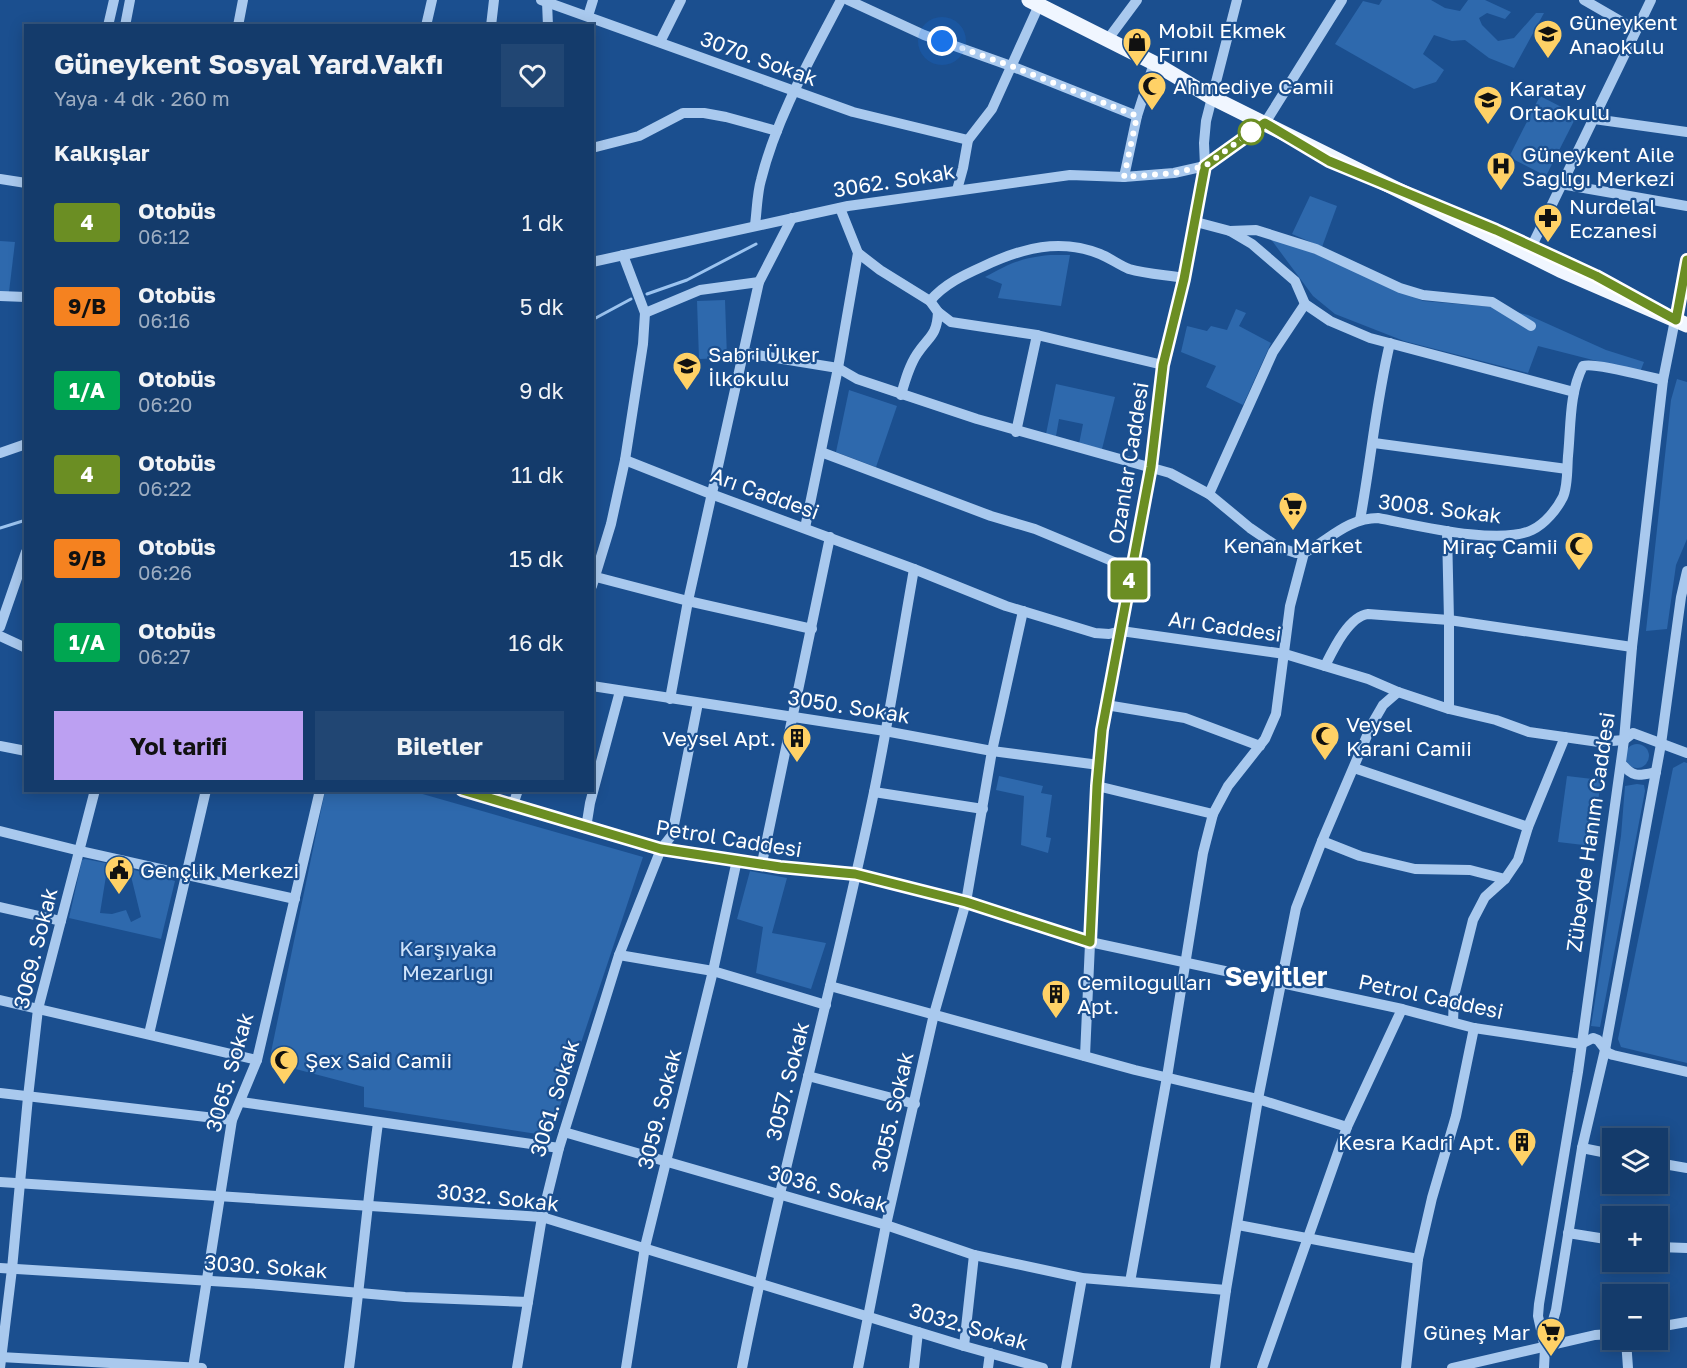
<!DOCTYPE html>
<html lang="tr">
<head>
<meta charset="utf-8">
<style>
	body { margin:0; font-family:"Golos Text",sans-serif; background:#214673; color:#f1f3f6; height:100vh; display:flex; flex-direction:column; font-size:22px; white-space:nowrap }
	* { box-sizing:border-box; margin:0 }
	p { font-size:20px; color:#9dadc1 }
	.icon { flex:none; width:33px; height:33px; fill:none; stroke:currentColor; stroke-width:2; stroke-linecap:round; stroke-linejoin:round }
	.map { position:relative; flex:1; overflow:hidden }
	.drawer { position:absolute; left:24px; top:24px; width:570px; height:768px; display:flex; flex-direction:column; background:#143b6b; border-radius:0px; box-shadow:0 3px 15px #0003,0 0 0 2px #33557e }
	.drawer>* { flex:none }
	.badge { padding:0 12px; border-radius:4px; font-size:21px; line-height:39px }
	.tools { position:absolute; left:1602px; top:1128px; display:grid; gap:12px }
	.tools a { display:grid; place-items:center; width:66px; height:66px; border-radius:0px; background:#143b6b; box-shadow:0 3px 15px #0003,0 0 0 2px #33557e; font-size:30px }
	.you { position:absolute; width:30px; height:30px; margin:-15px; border:4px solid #fff; border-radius:50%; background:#1a73e8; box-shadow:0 0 0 9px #1a73e833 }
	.map>.badge { position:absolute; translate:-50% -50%; box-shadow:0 0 0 3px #fff }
	h2 { padding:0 30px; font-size:22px; line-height:54px }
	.round { display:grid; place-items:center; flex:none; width:63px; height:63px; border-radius:0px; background:#214673 }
	.summary { display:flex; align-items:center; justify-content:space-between; height:102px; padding:0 30px }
	h1 { font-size:28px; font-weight:700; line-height:45px }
	.primary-button { display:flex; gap:12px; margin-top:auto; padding:12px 30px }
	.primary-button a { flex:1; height:69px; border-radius:0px; background:#bca0f2; color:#111; font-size:24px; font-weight:700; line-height:69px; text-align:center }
	.primary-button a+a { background:#214673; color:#f1f3f6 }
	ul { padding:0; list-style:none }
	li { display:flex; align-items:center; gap:18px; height:84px; padding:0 30px }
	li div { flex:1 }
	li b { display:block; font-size:22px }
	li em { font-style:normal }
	li .badge { min-width:66px; font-weight:700; text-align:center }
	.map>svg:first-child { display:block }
	.green { fill:#2e69ad }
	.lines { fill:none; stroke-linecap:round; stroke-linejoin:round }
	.stream { stroke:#9cc4f0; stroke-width:3 }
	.minor { stroke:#a9c9ee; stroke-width:10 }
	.major { stroke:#f0f6ff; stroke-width:15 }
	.line-casing { stroke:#fff; stroke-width:14 }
	.line { stroke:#6b8e23; stroke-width:9 }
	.walk { stroke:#fff; stroke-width:6; stroke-dasharray:0 10.8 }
	.stop-dot { fill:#fff; stroke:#6b8e23; stroke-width:3 }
	.labels { text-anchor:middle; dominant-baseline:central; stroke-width:4.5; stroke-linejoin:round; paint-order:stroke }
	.poi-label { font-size:21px; fill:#fff; stroke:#1b4f8f; text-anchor:start }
	.street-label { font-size:21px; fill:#fff; stroke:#1b4f8f }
	.park-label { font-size:21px; fill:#cfe3fa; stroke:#1b4f8f }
	.district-label { font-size:27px; font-weight:bold; fill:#fff; stroke:#1b4f8f }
</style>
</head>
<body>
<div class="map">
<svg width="1687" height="1368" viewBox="0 0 1687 1368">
	<rect width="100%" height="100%" fill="#1b4f8f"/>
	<g class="green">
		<path d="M 1382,0 L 1431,0 L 1445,8 L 1460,11 L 1468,0 L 1485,0 L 1511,12 L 1505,19 L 1487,13 L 1479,18 L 1482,25 L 1498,41 L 1514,38 L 1536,13 L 1544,13 L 1514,68 L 1489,58 L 1465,40 L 1452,41 L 1434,35 L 1423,54 L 1444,70 L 1436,82 L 1414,89 L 1335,44 L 1363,1 L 1379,5 Z"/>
		<path d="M 1540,96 L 1577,115 L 1546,176 L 1509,157 Z"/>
		<path d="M 1310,196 L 1337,206 L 1322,247 L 1292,234 Z"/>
		<path d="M 1270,234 L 1423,301 L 1494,307 L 1528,315 L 1606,350 L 1644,362 L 1640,372 L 1538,346 L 1528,373 L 1404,341 L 1335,314 L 1313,296 L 1270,238 Z"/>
		<path d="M 0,241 L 15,242 L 9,292 L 0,292 Z"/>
		<path d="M 1050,255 L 1070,255 L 1061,306 L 998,298 L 1002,284 L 985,277 C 1010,263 1021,258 1050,255 Z"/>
		<path d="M 725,300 L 727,358 L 699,359 L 697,301 Z"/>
		<path d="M 1236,309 L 1246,313 L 1239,326 L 1271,343 L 1243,405 L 1206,387 L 1216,366 L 1181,352 L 1187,326 L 1207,331 L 1211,326 L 1227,330 Z"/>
		<path d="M 1677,379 L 1687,382 L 1687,539 L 1676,565 L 1667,629 L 1646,631 L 1671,400 Z"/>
		<path d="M 1056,384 L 1115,397 L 1102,449 L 1079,444 L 1083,424 L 1059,419 L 1056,436 L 1046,434 Z"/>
		<path d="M 849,390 L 897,406 L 876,467 L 836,452 Z"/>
		<circle cx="1637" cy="756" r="12"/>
		<path d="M 1684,762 L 1687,763 L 1687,1063 L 1621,1047 L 1618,1039 L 1673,768 Z"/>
		<path d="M 999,776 L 1043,786 L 1041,793 L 1052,795 L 1046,837 L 1051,838 L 1048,853 L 1021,845 L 1024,796 L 996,790 Z"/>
		<path d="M 1567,776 L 1601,780 L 1592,846 L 1558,842 Z"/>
		<path d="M 1637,784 L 1644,785 L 1645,791 L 1600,1027 L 1591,1026 L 1621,836 L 1625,786 Z"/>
		<path d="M 325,791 L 412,791 L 643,857 L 550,1136 L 364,1107 L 364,1087 L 269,1062 Z"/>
		<path d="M 85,859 L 116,865 L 115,878 L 106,876 L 100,913 L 112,914 L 126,910 L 131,922 L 141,917 L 130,872 L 127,868 L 175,881 L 161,939 L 69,918 L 82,860 Z"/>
		<path d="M 750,871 L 787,878 L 772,933 L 826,943 L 811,989 L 756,973 L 763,927 L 737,919 Z"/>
	</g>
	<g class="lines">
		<g class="stream">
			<path d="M 647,294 L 687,280 L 756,244"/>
			<path d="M 592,320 L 631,299"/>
			<path d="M 0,528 L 26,520"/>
		</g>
		<g class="minor">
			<path d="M 541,0 L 853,112 L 968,140"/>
			<path d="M 848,0 L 924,35 L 1011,66 L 1137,116"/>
			<path d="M 1584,0 L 1636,30"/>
			<path d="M 547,2 L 548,26"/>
			<path d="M 588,16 L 593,0"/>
			<path d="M 108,26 L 114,0"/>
			<path d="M 125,26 L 130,0"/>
			<path d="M 238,26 L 243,0"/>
			<path d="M 426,26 L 432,0"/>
			<path d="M 491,26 L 494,0"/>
			<path d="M 1108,39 L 1137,0"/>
			<path d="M 660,42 L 681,0"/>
			<path d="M 1594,119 L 1687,132"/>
			<path d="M 592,148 L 639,136 L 683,113 L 704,113 L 726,117 L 777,131"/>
			<path d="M 1124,177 L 1137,116 L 1154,63"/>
			<path d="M 0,179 L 26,183"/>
			<path d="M 1561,184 L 1687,206"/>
			<path d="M 957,190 L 963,168 L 968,140 L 992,109 L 1039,5"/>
			<path d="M 1196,222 L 1230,231 L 1252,244 L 1295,281 L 1305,304 L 1330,321 L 1370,338 L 1574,392"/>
			<path d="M 755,225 C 757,210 757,194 761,180 C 777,116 811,58 841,0"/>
			<path d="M 1230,231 L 1256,230 L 1316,249 L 1400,288 L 1423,295 L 1492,302 L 1531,326"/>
			<path d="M 858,253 L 880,270 L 930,301 L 938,312 L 951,322 L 1037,335 L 1163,365"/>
			<path d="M 1528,254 L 1651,0"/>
			<path d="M 592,262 L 848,206 L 1070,175 L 1124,177 L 1174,173 L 1205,166 L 1265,123 L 1342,0"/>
			<path d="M 0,296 L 26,297"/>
			<path d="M 930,301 C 944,284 964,275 984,266 C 1022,248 1060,238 1100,254 C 1110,258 1119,265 1129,269 C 1146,274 1167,275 1184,278"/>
			<path d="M 645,313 L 700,290 L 759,282"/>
			<path d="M 745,353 L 838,368 L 857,379 L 977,419 L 1170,473 L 1209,494 L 1250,528 L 1278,547 L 1296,553 L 1304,553 C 1329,540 1348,518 1378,518 C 1416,525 1498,546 1532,530 C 1545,524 1557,509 1563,497 C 1568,486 1567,468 1568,456 C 1571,426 1569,393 1583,366 C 1594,362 1648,377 1663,380"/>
			<path d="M 901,395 C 905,381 909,366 917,354 C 929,336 937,336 938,312"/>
			<path d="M 1016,432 L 1037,335"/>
			<path d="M 1374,443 L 1567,469"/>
			<path d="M 821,452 L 991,516 L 1035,529 L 1131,569"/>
			<path d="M 0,453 L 26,444"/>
			<path d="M 625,460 L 711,494 L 914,569 L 1006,606 L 1095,633 L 1109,634 L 1121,631 L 1285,654 L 1368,679 L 1398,692 L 1449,709 L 1496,720 L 1529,732 L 1599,742 L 1624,740 L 1633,733 L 1687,753"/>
			<path d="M 1209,494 L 1273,352 L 1305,304"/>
			<path d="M 1360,520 C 1371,461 1376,401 1390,343"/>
			<path d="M 805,528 L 838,368 L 858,253 L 840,208"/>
			<path d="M 1447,531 L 1449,620 L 1449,709"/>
			<path d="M 596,577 L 688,601 L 812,629"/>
			<path d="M 592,586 L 611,524 L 625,460 L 643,344 L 645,313 L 623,255"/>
			<path d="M 0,627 L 26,552"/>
			<path d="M 0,636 L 26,648"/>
			<path d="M 1325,666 C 1333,650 1349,616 1368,614 L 1449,620 L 1632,647"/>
			<path d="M 592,686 L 885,731 L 992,751 L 1099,765"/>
			<path d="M 670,699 L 688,601 L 759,282 L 792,218"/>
			<path d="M 1106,705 L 1185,718 L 1260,746"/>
			<path d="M 0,746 L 26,751"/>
			<path d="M 1621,763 C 1633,778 1638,776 1656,772"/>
			<path d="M 1354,768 L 1528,827"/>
			<path d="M 1097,786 L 1213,814"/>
			<path d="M 462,790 L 661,849 L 780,867 L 855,874 L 966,902 L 1090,942 L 1402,1009 L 1474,1028 L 1581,1044 L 1593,1038 L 1598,1040 L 1608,1053 L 1613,1055 L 1687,1072"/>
			<path d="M 874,792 L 983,809"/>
			<path d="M 513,805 L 518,790"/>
			<path d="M 586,828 L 590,803 L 620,691"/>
			<path d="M 0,831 L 80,851 L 295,899"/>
			<path d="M 1322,841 L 1360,856 L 1415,869 L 1470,870 L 1505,879"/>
			<path d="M 762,863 L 830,537"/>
			<path d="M 0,907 L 61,921"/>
			<path d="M 619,955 L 713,971 L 826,1005"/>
			<path d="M 830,986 L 1135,1070 L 1258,1099 L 1347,1127"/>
			<path d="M 0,1000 L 257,1060"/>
			<path d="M 1453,1022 L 1454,996 L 1473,920 L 1485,897 L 1505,879 L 1518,860 L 1528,827 L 1565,737"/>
			<path d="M 149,1034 L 206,790"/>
			<path d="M 1085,1056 L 1097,786 L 1102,731 L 1151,467 L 1163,365 L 1196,222 L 1205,166 L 1204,143 L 1206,121 L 1237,0"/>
			<path d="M 808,1076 L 915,1104"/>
			<path d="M 0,1093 L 232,1120"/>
			<path d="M 241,1102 L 559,1148"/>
			<path d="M 564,1132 L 886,1225 L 974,1255 L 1082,1278 L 1226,1290"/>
			<path d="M 1582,1148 L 1612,1154"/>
			<path d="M 1658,1163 L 1687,1168"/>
			<path d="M 0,1182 L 542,1217 L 964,1346 L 1043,1368"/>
			<path d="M 1238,1225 L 1418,1259"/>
			<path d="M 1568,1233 L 1612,1240"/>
			<path d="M 1658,1247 L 1687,1248"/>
			<path d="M 0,1268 L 259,1284 L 405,1297 L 528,1302"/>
			<path d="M 1130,1282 L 1167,1077 L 1203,853 L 1213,814 L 1228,786 L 1265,739 L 1276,714 L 1290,606 L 1304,553"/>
			<path d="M 1658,1327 L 1687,1322"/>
			<path d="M 1626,1340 L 1628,1368"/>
			<path d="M 964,1346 L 974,1255"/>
			<path d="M 1545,1348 L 1538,1316 L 1539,1304 L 1578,1072 L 1624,740 L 1632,647 L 1663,380 L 1687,260"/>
			<path d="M 0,1357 L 202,1368"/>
			<path d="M 0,1368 L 12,1269 L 28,1097 L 38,1009 L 95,790"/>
			<path d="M 193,1368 L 232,1120 L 257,1060 L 320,790"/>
			<path d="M 349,1368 C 360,1286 367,1204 378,1123"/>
			<path d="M 517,1368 L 542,1217 L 559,1148 L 619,955 L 661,849 L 672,835 L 698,703"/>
			<path d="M 626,1368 L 645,1247 L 713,971 L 737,860"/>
			<path d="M 742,1368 C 780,1175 834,985 874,792 C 889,718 901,643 914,569"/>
			<path d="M 858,1368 L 886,1225 L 934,1014 L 966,902 L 992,751 L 1023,611"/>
			<path d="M 914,1368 L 918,1332"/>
			<path d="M 988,1368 L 990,1353"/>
			<path d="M 1066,1368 L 1082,1278"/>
			<path d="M 1215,1368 L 1226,1290 L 1258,1099 L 1296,908 L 1322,841 L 1372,724 L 1383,705 L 1398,692"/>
			<path d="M 1262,1368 L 1347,1127 L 1402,1009"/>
			<path d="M 1406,1368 L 1418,1259 L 1432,1198 L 1456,1116 L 1474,1028"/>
			<path d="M 1452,1368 L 1595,1335 L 1612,1334"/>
			<path d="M 1544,1368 L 1545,1348 L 1556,1310 L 1582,1148 L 1605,1050 L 1661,744 L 1681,597 L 1687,571"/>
		</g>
		<path class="major" d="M 1029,0 L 1154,63 L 1211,97 L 1372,177 L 1560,270 L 1687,325"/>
	</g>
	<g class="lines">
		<g class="line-casing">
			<path id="line" d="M 462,790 L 661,849 L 780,867 L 855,874 L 966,902 L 1090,942 L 1097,786 L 1102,730 L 1151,467 L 1163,365 L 1184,279 L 1205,166 L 1265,123 L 1329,161 L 1496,230 L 1596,276 L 1676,320 L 1687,260"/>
		</g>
		<use href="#line" class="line"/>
		<path class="walk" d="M 942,41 L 1011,66 L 1137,116 L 1124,177 L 1174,173 L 1205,166 L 1251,132"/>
	</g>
	<defs>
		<g id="school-pin" transform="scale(1.5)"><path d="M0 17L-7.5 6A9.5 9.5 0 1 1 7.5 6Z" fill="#ffd166" stroke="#1b4f8f"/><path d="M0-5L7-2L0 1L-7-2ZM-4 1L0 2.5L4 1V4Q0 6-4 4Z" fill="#111"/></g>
		<g id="shop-pin" transform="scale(1.5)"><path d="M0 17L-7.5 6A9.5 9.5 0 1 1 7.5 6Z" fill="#ffd166" stroke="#1b4f8f"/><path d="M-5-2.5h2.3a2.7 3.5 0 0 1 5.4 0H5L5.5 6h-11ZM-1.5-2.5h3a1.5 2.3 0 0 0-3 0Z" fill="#111"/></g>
		<g id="mosque-pin" transform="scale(1.5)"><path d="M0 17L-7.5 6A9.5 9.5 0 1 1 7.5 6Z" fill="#ffd166" stroke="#1b4f8f"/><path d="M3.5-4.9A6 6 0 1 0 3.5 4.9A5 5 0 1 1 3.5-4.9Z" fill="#111"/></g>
		<g id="hospital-pin" transform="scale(1.5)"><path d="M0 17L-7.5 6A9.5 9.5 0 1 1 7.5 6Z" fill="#ffd166" stroke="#1b4f8f"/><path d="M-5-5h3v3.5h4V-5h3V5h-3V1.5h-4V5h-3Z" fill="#111"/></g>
		<g id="pharmacy-pin" transform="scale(1.5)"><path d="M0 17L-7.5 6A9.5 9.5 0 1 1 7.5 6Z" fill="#ffd166" stroke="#1b4f8f"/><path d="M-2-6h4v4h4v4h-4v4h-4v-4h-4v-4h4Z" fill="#111"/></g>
		<g id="supermarket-pin" transform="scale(1.5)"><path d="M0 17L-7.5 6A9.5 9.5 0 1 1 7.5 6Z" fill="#ffd166" stroke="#1b4f8f"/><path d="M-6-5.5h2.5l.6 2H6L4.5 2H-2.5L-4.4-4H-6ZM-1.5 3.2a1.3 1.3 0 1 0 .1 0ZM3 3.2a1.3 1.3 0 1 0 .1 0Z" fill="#111"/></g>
		<g id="building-pin" transform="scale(1.5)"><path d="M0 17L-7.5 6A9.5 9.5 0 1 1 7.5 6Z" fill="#ffd166" stroke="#1b4f8f"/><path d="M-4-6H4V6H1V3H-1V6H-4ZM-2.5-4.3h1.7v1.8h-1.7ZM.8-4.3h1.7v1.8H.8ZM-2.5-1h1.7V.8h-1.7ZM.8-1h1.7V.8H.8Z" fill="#111"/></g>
		<g id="civic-pin" transform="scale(1.5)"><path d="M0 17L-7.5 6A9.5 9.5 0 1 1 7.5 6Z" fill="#ffd166" stroke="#1b4f8f"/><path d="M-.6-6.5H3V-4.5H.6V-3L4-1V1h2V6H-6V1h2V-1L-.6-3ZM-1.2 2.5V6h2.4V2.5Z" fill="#111"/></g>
	</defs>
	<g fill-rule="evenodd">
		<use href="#school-pin" x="1548" y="34"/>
		<use href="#shop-pin" x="1137" y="42"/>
		<use href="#mosque-pin" x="1152" y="86"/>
		<use href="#school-pin" x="1488" y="100"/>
		<use href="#hospital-pin" x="1501" y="166"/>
		<use href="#pharmacy-pin" x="1548" y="218"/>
		<use href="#school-pin" x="687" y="366"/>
		<use href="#supermarket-pin" x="1293" y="506"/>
		<use href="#mosque-pin" x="1579" y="546"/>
		<use href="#mosque-pin" x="1325" y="736"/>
		<use href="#building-pin" x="797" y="738"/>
		<use href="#civic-pin" x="119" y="870"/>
		<use href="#building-pin" x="1056" y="994"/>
		<use href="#mosque-pin" x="284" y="1060"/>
		<use href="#building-pin" x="1522" y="1142"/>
		<use href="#supermarket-pin" x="1551" y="1332"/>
	</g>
	<circle class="stop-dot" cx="1251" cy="132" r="12"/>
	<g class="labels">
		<g class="poi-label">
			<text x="1569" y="22">Güneykent<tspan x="1569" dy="24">Anaokulu</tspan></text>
			<text x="1158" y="30">Mobil Ekmek<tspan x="1158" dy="24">Fırını</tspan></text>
			<text x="1173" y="86">Ahmediye Camii</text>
			<text x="1509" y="88">Karatay<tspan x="1509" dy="24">Ortaokulu</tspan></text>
			<text x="1522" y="154">Güneykent Aile<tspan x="1522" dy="24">Sağlığı Merkezi</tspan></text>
			<text x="1569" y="206">Nurdelal<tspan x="1569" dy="24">Eczanesi</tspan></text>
			<text x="708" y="354">Sabri Ülker<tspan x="708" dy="24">İlkokulu</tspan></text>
			<text x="1293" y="545" text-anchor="middle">Kenan Market</text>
			<text x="1558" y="546" text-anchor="end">Miraç Camii</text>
			<text x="1346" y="724">Veysel<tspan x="1346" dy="24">Karani Camii</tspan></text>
			<text x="776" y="738" text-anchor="end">Veysel Apt.</text>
			<text x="140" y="870">Gençlik Merkezi</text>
			<text x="1077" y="982">Cemiloğulları<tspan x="1077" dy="24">Apt.</tspan></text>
			<text x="305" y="1060">Şex Said Camii</text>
			<text x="1501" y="1142" text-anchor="end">Kesra Kadri Apt.</text>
			<text x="1530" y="1332" text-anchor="end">Güneş Mar</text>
		</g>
		<g class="street-label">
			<text transform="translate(759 58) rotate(20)">3070. Sokak</text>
			<text transform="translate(894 180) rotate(-9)">3062. Sokak</text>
			<text transform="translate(1128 463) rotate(-81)">Ozanlar Caddesi</text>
			<text transform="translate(765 493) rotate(20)">Arı Caddesi</text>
			<text transform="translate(1440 508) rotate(7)">3008. Sokak</text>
			<text transform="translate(1225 626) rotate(8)">Arı Caddesi</text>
			<text transform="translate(849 706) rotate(9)">3050. Sokak</text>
			<text transform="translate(1590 832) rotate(-82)">Zübeyde Hanım Caddesi</text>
			<text transform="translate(729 838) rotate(9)">Petrol Caddesi</text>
			<text transform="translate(35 948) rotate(-76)">3069. Sokak</text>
			<text transform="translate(1431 996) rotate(12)">Petrol Caddesi</text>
			<text transform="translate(229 1072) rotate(-74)">3065. Sokak</text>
			<text transform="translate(787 1081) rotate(-76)">3057. Sokak</text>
			<text transform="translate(554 1098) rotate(-73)">3061. Sokak</text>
			<text transform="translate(659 1109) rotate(-76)">3059. Sokak</text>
			<text transform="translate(892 1112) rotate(-77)">3055. Sokak</text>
			<text transform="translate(828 1188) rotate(16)">3036. Sokak</text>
			<text transform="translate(498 1197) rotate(6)">3032. Sokak</text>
			<text transform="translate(266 1266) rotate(4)">3030. Sokak</text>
			<text transform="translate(969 1326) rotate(16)">3032. Sokak</text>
		</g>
		<g class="park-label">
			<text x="448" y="948">Karşıyaka<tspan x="448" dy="24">Mezarlığı</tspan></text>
		</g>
		<g class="district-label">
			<text x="1276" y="976">Seyitler</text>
		</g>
	</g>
</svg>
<div class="tools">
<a><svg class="icon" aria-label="layers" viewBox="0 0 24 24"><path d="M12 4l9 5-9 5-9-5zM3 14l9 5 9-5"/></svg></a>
<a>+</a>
<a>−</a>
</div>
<div class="you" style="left:942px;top:41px"></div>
<b class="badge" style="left:1129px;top:580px;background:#6b8e23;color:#fff">4</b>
<section class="drawer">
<div class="summary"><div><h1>Güneykent Sosyal Yard.Vakfı</h1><p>Yaya · 4 dk · 260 m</p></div><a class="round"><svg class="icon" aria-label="heart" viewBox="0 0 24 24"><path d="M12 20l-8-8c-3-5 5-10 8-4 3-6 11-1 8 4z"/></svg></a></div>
<h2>Kalkışlar</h2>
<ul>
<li><span class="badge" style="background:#6b8e23;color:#fff">4</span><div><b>Otobüs</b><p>06:12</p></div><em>1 dk</em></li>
<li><span class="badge" style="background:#f58220;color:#111">9/B</span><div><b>Otobüs</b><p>06:16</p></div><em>5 dk</em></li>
<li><span class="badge" style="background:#00a651;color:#fff">1/A</span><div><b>Otobüs</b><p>06:20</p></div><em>9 dk</em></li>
<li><span class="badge" style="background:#6b8e23;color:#fff">4</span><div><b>Otobüs</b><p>06:22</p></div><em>11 dk</em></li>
<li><span class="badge" style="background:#f58220;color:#111">9/B</span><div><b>Otobüs</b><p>06:26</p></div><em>15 dk</em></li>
<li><span class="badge" style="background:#00a651;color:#fff">1/A</span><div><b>Otobüs</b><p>06:27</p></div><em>16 dk</em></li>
</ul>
<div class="primary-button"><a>Yol tarifi</a><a>Biletler</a></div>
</section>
</div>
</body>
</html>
